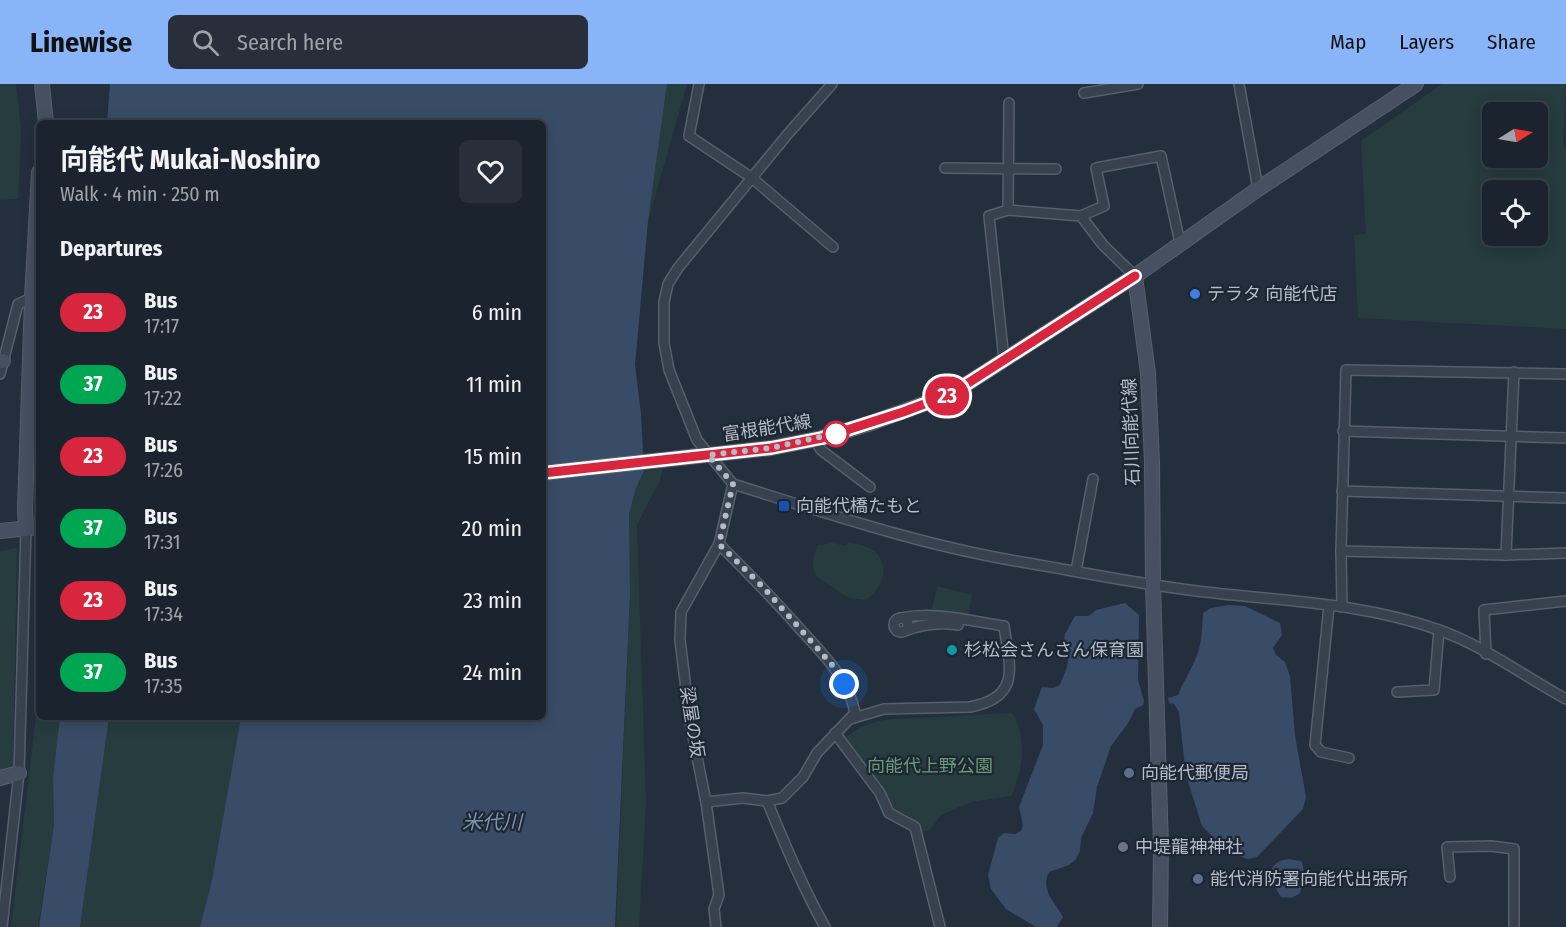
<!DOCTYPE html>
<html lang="en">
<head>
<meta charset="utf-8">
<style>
	body { margin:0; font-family:"Fira Sans Condensed","Noto Sans JP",sans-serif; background:#282f3a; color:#f1f3f6; height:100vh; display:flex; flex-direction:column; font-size:22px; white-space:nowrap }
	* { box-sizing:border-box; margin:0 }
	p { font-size:20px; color:#a0a4aa }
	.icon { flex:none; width:33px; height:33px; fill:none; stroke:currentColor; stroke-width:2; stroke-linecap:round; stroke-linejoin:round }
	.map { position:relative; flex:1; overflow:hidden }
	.drawer { position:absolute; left:36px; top:36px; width:510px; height:600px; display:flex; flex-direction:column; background:#1b232e; border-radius:9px; box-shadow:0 3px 15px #0003,0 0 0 2px #39404a }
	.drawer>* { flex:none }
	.badge { padding:0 12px; border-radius:20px; font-size:21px; line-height:39px }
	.needle { width:39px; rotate:79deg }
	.fabs { position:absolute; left:1482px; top:18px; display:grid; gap:12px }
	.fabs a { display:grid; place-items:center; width:66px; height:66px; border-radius:9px; background:#1b232e; box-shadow:0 3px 15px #0003,0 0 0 2px #39404a; font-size:30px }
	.you { position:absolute; width:30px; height:30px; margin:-15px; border:4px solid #fff; border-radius:50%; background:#1a73e8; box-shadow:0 0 0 9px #1a73e833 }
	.map>.badge { position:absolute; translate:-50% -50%; box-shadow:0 0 0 3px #fff }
	h2 { padding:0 24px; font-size:22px; line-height:54px }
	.round { display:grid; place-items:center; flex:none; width:63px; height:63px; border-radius:9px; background:#282f3a }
	.summary { display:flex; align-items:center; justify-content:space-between; height:102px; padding:0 24px }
	h1 { font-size:28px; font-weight:700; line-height:45px }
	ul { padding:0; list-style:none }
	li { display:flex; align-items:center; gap:18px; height:72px; padding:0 24px }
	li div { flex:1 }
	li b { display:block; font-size:22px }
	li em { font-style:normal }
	li .badge { min-width:66px; font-weight:700; text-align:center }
	header { display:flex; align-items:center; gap:36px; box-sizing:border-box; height:84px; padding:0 30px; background:#8ab4f8; color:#111 }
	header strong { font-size:28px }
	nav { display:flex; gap:33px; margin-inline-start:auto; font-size:21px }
	.search { width:420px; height:54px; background:#282f3a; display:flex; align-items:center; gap:15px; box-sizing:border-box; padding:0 21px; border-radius:9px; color:#a0a4aa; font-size:22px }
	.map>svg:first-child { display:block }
	.green { fill:#263c3f; fill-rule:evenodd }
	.water { fill:#394c67 }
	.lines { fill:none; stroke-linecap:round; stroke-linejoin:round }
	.street-casing { stroke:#565f6c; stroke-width:12 }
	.secondary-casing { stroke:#565f6c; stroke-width:16 }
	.street { stroke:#38414e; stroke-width:9 }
	.secondary { stroke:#465061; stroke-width:14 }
	.line-casing { stroke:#fff; stroke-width:14 }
	.line { stroke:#d7263d; stroke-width:9 }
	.walk { stroke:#b4bcc9; stroke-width:6; stroke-dasharray:0 10.8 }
	.shop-dot { fill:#3f7fe0; stroke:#1d2633; stroke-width:2 }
	.stop-dot { fill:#fff; stroke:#d7263d; stroke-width:3 }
	.transit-dot { fill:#1a4fb4; stroke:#1d2633; stroke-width:2 }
	.culture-dot { fill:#0f9aa8; stroke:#1d2633; stroke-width:2 }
	.service-dot { fill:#5c6f8a; stroke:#1d2633; stroke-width:2 }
	.worship-dot { fill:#6b7280; stroke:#1d2633; stroke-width:2 }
	.labels { text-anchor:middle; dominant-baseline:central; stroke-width:4.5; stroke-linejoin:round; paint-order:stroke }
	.poi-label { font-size:18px; fill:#b4bcc9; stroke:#1d2633; text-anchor:start }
	.street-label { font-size:18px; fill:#b4bcc9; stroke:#1d2633 }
	.park-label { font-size:18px; fill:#6b9a76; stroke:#1d2633 }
	.water-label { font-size:20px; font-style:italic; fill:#7c92b1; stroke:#1d2633 }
</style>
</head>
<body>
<header>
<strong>Linewise</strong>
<div class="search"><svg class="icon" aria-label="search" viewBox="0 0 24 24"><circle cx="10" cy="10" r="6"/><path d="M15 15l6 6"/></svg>Search here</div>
<nav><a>Map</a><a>Layers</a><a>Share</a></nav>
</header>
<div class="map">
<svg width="1566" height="843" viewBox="0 0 1566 843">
	<rect width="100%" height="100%" fill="#242f3e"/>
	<g class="green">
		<path d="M 0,0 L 16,0 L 21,46 L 18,115 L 0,116 Z"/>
		<path d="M 667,0 L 687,0 L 648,137 Z"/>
		<path d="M 1442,0 L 1566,0 L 1563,58 L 1566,68 L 1566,245 L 1358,234 L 1354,151 L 1366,150 L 1361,57 ZM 1492,28 L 1538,28 L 1538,74 L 1492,74 ZM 1492,106 L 1538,106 L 1538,152 L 1492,152 Z"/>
		<path d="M 663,384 L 660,396 L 637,441 L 646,721 L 639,843 L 616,843 L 630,510 L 629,430 L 636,404 L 644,387 Z"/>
		<path d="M 849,458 C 856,460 864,461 871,465 C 884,471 887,491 879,502 C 876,507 871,512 866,516 L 848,514 L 815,491 C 812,479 813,471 818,461 L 832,459 L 846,462 Z"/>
		<path d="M 17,464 L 13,685 L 0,688 L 0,467 Z"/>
		<path d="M 937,502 L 972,511 L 968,532 L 932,526 Z"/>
		<path d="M 39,567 L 39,633 L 61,633 L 53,694 L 54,741 L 38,843 L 11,843 L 36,633 Z"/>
		<path d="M 1012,629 C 1028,652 1023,688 1011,712 L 971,718 L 941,731 L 930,746 L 918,748 L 892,726 L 890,718 L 882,702 L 846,665 L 842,658 C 865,630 906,635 938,633 C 963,632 987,630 1012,629 Z"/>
		<path d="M 109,633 L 241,633 L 212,796 L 200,843 L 80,843 Z"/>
	</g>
	<g class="water">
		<path d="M 110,0 L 667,0 L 648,137 L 635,281 L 641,330 L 644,387 L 636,404 L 629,430 L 630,510 L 615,843 L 200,843 L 212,796 L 241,633 L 543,633 L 543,39 L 107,39 Z"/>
		<path d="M 1125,519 L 1139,531 L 1138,596 L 1144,617 L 1143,621 L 1135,625 L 1129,638 L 1111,662 L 1097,703 L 1093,729 L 1081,754 L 1080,767 L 1076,775 L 1069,781 L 1049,788 C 1040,806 1054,817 1063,833 L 1057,843 L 1036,843 L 1006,825 L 991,805 L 988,791 L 998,754 L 1004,749 L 1015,750 L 1021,747 L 1023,741 L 1019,723 L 1043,661 L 1043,641 L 1034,625 L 1042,603 L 1053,604 L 1060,601 L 1067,583 L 1069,569 L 1064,557 L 1065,550 L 1075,532 L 1089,532 L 1096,526 Z"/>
		<path d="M 1229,521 L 1245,522 L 1280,539 L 1282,551 L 1273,564 L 1276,571 L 1285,578 L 1290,592 L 1295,652 L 1306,713 L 1303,725 L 1257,773 L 1248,775 L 1236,771 L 1219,759 L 1202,742 L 1186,691 L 1179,628 L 1174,620 L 1169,619 L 1168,614 L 1178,611 C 1183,598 1190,588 1195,576 C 1202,562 1202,545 1203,529 L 1211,524 Z"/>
		<path d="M 60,633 L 109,633 L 80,843 L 39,843 L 54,741 L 53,694 Z"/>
		<path d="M 1288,775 L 1301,777 C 1306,787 1302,799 1300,809 L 1292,814 L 1281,813 L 1269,794 C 1271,782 1276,777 1288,775 Z"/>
	</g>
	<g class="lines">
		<g class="street-casing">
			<g id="street">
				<path d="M 699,0 L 689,52 L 752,94 L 833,163"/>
				<path d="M 1239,0 L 1258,105"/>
				<path d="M 1084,9 L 1138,0"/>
				<path d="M 945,84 L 1056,85"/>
				<path d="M 1008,126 L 1009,19"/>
				<path d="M 1081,132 L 1104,122 L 1096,84 L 1161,72 L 1180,159"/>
				<path d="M 1004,276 L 989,132 L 1008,126 L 1081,132 L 1103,161 L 1135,192"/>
				<path d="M 0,290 L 18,220 L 32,214"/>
				<path d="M 1343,347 L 1566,354"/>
				<path d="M 814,355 L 821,366 L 870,403"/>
				<path d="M 733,400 C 829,430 924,462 1022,478 C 1080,488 1139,500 1197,507 C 1277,517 1362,518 1439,546 C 1484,562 1524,592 1566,615"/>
				<path d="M 1342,407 L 1566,414"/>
				<path d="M 1341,467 L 1506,471 L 1566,469"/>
				<path d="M 1506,471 L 1514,288"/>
				<path d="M 1076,487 L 1093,395"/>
				<path d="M 1329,522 L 1315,661 L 1321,668 L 1349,674"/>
				<path d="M 1342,523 L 1341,467 L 1346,286 L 1566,290"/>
				<circle cx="901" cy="541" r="7"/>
				<path d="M 905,547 C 922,540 940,538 958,541"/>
				<path d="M 1486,570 L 1484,526 L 1566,517"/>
				<path d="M 1397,608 L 1434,606 L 1439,546"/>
				<path d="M 850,635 L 884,625 L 970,623 C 1023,613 1009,580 1004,542 C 970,537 935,527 901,534"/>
				<path d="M 835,649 L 880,709 L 889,729 L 915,743 L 940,843"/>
				<path d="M 767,717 C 785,760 802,802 825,843"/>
				<path d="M 706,718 L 743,714 L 767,717 L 782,714 L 803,693 L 817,669 L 855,629 C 849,595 822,569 800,545 C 774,515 747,488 719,460"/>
				<path d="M 1450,793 L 1447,763 L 1491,762 L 1514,765 L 1514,843"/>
				<path d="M 2,843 L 19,689 L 26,445"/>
				<path d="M 716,843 L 714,825 L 719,811 L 706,718 L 690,638 L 680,556 L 681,528 L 719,460 L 733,400 L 697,356 L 669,286 L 664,259 L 664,218 L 668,200 L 678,184 L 787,51 L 832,0"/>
			</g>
		</g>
		<g class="secondary-casing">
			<g id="secondary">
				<path d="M 42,0 L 46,39"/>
				<path d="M 1135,192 L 1148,289 L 1152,378 L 1153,501 L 1161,762 L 1160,843"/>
				<path d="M 0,277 L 3,277"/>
				<path d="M 543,389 L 771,364 L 822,354 L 871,339 L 951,310 L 1135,192 L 1258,105 L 1416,0"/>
				<path d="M 26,445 L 25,425 L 32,214 L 39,88"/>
				<path d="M 0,447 L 39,443"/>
				<path d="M 0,694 L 19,689"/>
			</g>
		</g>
		<use href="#street" class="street"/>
		<use href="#secondary" class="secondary"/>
	</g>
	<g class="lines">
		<g class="line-casing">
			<path id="line" d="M 543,389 L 771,364 L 822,354 L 903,328 L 951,310 L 1135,192"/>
		</g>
		<use href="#line" class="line"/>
		<path class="walk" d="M 836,350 L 838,349 L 771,364 L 708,371 L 733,400 L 719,460 L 763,503 L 834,583 L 844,600"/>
	</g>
	<circle class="shop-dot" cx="1195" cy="210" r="6"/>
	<circle class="stop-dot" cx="836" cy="350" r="12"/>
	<rect class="transit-dot" x="778" y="416" width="12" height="12" rx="3"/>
	<circle class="culture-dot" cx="952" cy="566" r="6"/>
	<g class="service-dot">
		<circle cx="1129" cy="689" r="6"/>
		<circle cx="1198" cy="795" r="6"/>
	</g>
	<circle class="worship-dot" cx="1123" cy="763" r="6"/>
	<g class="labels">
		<g class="poi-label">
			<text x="1207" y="210">テラタ 向能代店</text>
			<text x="796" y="422">向能代橋たもと</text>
			<text x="964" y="566">杉松会さんさん保育園</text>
			<text x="1141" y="689">向能代郵便局</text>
			<text x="1135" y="763">中堤龍神神社</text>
			<text x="1210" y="795">能代消防署向能代出張所</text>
		</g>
		<g class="street-label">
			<text transform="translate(767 344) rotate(-9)">富根能代線</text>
			<text transform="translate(1131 348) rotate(-92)">石川向能代線</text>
			<text transform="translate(692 638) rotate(81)">梁屋の坂</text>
		</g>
		<g class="park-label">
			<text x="930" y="682">向能代上野公園</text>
		</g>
		<g class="water-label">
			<text x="492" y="738">米代川</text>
		</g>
	</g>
</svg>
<div class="fabs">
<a><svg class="needle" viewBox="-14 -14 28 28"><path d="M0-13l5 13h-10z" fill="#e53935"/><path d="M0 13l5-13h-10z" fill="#a0a4aa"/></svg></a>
<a><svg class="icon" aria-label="locate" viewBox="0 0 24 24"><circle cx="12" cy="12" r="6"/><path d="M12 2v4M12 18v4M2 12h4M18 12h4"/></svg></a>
</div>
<div class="you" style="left:844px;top:600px"></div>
<b class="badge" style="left:947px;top:312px;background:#d7263d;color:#fff">23</b>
<section class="drawer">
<div class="summary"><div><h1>向能代 Mukai-Noshiro</h1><p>Walk · 4 min · 250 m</p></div><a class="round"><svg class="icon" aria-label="heart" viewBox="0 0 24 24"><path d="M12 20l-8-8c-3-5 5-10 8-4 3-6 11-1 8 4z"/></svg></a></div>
<h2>Departures</h2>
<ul>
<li><span class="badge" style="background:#d7263d;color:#fff">23</span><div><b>Bus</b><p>17:17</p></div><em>6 min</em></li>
<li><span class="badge" style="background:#00a651;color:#fff">37</span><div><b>Bus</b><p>17:22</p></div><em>11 min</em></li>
<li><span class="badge" style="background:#d7263d;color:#fff">23</span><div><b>Bus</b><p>17:26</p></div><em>15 min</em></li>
<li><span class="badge" style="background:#00a651;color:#fff">37</span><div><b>Bus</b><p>17:31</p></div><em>20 min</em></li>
<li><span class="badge" style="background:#d7263d;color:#fff">23</span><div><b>Bus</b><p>17:34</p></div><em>23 min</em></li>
<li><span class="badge" style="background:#00a651;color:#fff">37</span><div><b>Bus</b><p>17:35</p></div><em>24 min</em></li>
</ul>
</section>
</div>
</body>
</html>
